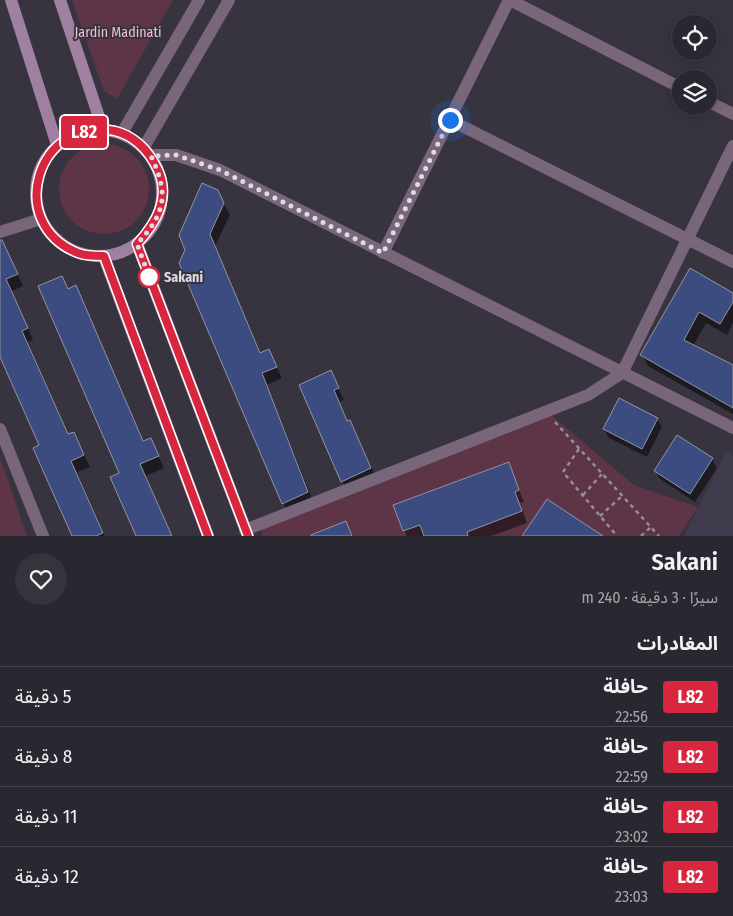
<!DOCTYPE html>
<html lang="ar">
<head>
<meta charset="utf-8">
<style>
	body { margin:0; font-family:"Fira Sans Condensed","Noto Sans Arabic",sans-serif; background:#35333b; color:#f1f3f6; direction:rtl; height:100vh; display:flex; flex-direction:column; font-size:19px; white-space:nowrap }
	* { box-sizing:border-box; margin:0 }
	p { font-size:16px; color:#a5a5aa }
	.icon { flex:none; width:28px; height:28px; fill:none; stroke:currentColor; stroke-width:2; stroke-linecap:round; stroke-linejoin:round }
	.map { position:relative; height:536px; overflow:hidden; direction:ltr }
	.panel { display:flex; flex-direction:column; background:#29272f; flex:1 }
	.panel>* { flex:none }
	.badge { padding:0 10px; border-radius:4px; font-size:18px; line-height:32px }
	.fabs { position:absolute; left:672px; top:15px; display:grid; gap:10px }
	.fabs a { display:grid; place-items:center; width:45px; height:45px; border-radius:50%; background:#29272f; box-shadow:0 2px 12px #0003,0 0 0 1px #45444b; font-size:25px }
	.you { position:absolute; width:25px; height:25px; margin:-12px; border:4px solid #fff; border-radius:50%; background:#1a73e8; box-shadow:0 0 0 8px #1a73e833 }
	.map>.badge { position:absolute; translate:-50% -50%; box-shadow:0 0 0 2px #fff }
	h2 { padding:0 15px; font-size:19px; line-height:45px }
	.round { display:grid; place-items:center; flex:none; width:52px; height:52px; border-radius:26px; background:#35333b }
	.summary { display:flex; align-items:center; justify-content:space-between; height:85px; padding:0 15px }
	h1 { font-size:24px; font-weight:600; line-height:38px }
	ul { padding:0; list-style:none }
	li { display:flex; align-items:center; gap:15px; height:60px; padding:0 15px; border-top:1px solid #45444b }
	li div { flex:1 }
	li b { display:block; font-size:19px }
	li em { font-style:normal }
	li .badge { min-width:55px; font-weight:700; text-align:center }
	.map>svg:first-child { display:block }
	.built { fill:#413c4d }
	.green { fill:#5d3546 }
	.shadow { fill:#0007 }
	.building { fill:#3d4c80; stroke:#9195a2 }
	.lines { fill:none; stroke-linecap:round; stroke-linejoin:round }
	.path { stroke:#928f99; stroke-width:2.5; stroke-dasharray:4 4; stroke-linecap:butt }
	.street { stroke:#7a667a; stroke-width:12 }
	.secondary { stroke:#9f80a0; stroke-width:12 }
	.line-casing { stroke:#fff; stroke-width:11 }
	.line { stroke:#d7263d; stroke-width:8 }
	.walk { stroke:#dddbe3; stroke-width:5; stroke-dasharray:0 9 }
	.stop-dot { fill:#fff; stroke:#d7263d; stroke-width:2.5 }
	.labels { text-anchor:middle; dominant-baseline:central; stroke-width:4; stroke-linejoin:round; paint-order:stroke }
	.park-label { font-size:14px; fill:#f5bcd2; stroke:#37343f }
	.stop-label { font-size:14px; font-weight:bold; fill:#dddbe3; stroke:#37343f; text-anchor:start }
</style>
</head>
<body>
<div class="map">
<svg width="733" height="536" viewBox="0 0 733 536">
	<rect width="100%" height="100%" fill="#37343f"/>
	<path class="built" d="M 726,452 L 733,456 L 733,536 L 684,536 Z"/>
	<g class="green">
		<path d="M 72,0 L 173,0 L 117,99 L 104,91 Z"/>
		<circle cx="104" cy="189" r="45"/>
		<path d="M 551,415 L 634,485 L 698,507 L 679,536 L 263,536 L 259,525 Z"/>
		<path d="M 0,458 L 27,536 L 0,536 Z"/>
	</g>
	<g class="shadow">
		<path d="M 217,191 L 230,215 L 215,246 L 261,354 L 268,351 L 282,378 L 267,385 L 314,504 L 289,515 L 180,263 Z"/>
		<path d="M 5,249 L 23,286 L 12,291 L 33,340 L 28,342 L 69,435 L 73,433 L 90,467 L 77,472 L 105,536 L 73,536 L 41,446 L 0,354 L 0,251 Z"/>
		<path d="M 691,270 L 733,295 L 733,323 L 727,335 L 706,323 L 693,346 L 733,366 L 733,414 L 648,366 L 642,355 Z"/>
		<path d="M 75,287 L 144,442 L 150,439 L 164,468 L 146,476 L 172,536 L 137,536 L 68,290 Z"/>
		<path d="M 330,372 L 344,400 L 339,402 L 348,422 L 350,422 L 356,433 L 377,480 L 349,492 L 342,481 Z"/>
		<path d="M 657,419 L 662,427 L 647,457 L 609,438 L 604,429 Z"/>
		<path d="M 712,459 L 717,468 L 695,502 L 660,479 L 655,471 Z"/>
		<path d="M 508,464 L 524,502 L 520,503 L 527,523 L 491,536 L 407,536 L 404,530 Z"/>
	</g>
	<g class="building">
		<path d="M 202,183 L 218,190 L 224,203 L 210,234 L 260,353 L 269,349 L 277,367 L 262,373 L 308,492 L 282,504 L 179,263 L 185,250 L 179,235 Z"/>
		<path d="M 0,240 L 2,240 L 18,274 L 6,279 L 28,328 L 22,331 L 68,434 L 74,432 L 84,455 L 71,461 L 103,533 L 96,536 L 72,536 L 33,448 L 39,445 L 0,357 Z"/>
		<path d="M 690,268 L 733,293 L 733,302 L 720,324 L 699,312 L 684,340 L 733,365 L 733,408 L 640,355 Z"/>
		<path d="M 62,276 L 68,289 L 76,285 L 143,441 L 151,438 L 159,456 L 140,464 L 172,536 L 136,536 L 110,477 L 119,473 L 38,286 Z"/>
		<path d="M 331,370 L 339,388 L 334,390 L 347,421 L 350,420 L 371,468 L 341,482 L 299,385 Z"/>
		<path d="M 619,398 L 658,418 L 642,449 L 603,429 Z"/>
		<path d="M 677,435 L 713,458 L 690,494 L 654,471 Z"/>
		<path d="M 509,462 L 519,490 L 515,492 L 522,511 L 467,532 L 468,536 L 424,536 L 420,525 L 403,531 L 393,505 Z"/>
		<path d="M 547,499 L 603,536 L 522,536 Z"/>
		<path d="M 346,521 L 352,536 L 311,536 L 311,535 Z"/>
	</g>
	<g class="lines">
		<g class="path">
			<path d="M 555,422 L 659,536"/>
			<path d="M 579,449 L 563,472 L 617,536"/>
			<path d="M 583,495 L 602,474"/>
			<path d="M 600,516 L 622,496"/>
			<path d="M 641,536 L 650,528"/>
		</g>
		<g class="street">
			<path d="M 510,0 L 681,88"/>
			<path d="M 709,102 L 733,114"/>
			<path d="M 450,120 L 733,262"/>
			<path d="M 122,133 L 199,0"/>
			<path d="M 144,147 L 229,0"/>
			<path d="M 151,155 L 176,155 L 220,170 L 733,428"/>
			<path d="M 0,232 L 41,219"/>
			<path d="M 383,253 L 509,0"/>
			<path d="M 0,429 L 43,536"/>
			<path d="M 245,530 L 588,395 L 622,373 L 733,146"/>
		</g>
		<g class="secondary">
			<path d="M 11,0 L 57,145"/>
			<path d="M 60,0 L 103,129"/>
			<circle cx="99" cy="193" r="63"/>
			<path d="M 137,244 L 248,536"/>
			<path d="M 104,257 L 208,536"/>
		</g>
	</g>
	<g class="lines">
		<g class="line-casing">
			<path id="line" d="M 208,536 L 104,256 C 96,256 85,256 78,253 C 4,224 37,115 115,131 C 135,136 149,151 158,170 C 171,198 156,223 137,244 L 248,536"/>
		</g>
		<use href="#line" class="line"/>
		<path class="walk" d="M 149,277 L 150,279 L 137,244 C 166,213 169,194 151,156 L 176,155 L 220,170 L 383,253 L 450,120"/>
	</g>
	<circle class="stop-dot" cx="149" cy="277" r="10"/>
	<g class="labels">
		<g class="park-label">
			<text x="118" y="32">Jardin Madinati</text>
		</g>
		<g class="stop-label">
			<text x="164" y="277">Sakani</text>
		</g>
	</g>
</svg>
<div class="fabs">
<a><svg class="icon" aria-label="locate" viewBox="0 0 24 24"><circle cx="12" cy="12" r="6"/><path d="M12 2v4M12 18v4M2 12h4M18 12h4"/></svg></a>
<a><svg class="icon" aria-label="layers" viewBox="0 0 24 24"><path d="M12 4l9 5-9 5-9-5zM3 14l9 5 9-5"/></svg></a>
</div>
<div class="you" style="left:450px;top:120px"></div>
<b class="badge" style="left:84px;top:132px;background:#d7263d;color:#fff">L82</b>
</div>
<section class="panel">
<div class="summary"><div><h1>Sakani</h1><p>سيرًا · 3 دقيقة · 240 m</p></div><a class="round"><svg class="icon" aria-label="heart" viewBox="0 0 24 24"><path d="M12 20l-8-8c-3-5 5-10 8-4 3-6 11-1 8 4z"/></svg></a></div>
<h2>المغادرات</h2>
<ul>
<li><span class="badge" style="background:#d7263d;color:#fff">L82</span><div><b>حافلة</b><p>22:56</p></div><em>5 دقيقة</em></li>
<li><span class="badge" style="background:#d7263d;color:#fff">L82</span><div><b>حافلة</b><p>22:59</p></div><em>8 دقيقة</em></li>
<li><span class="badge" style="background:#d7263d;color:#fff">L82</span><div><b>حافلة</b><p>23:02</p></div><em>11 دقيقة</em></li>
<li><span class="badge" style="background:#d7263d;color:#fff">L82</span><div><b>حافلة</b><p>23:03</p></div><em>12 دقيقة</em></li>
</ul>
</section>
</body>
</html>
